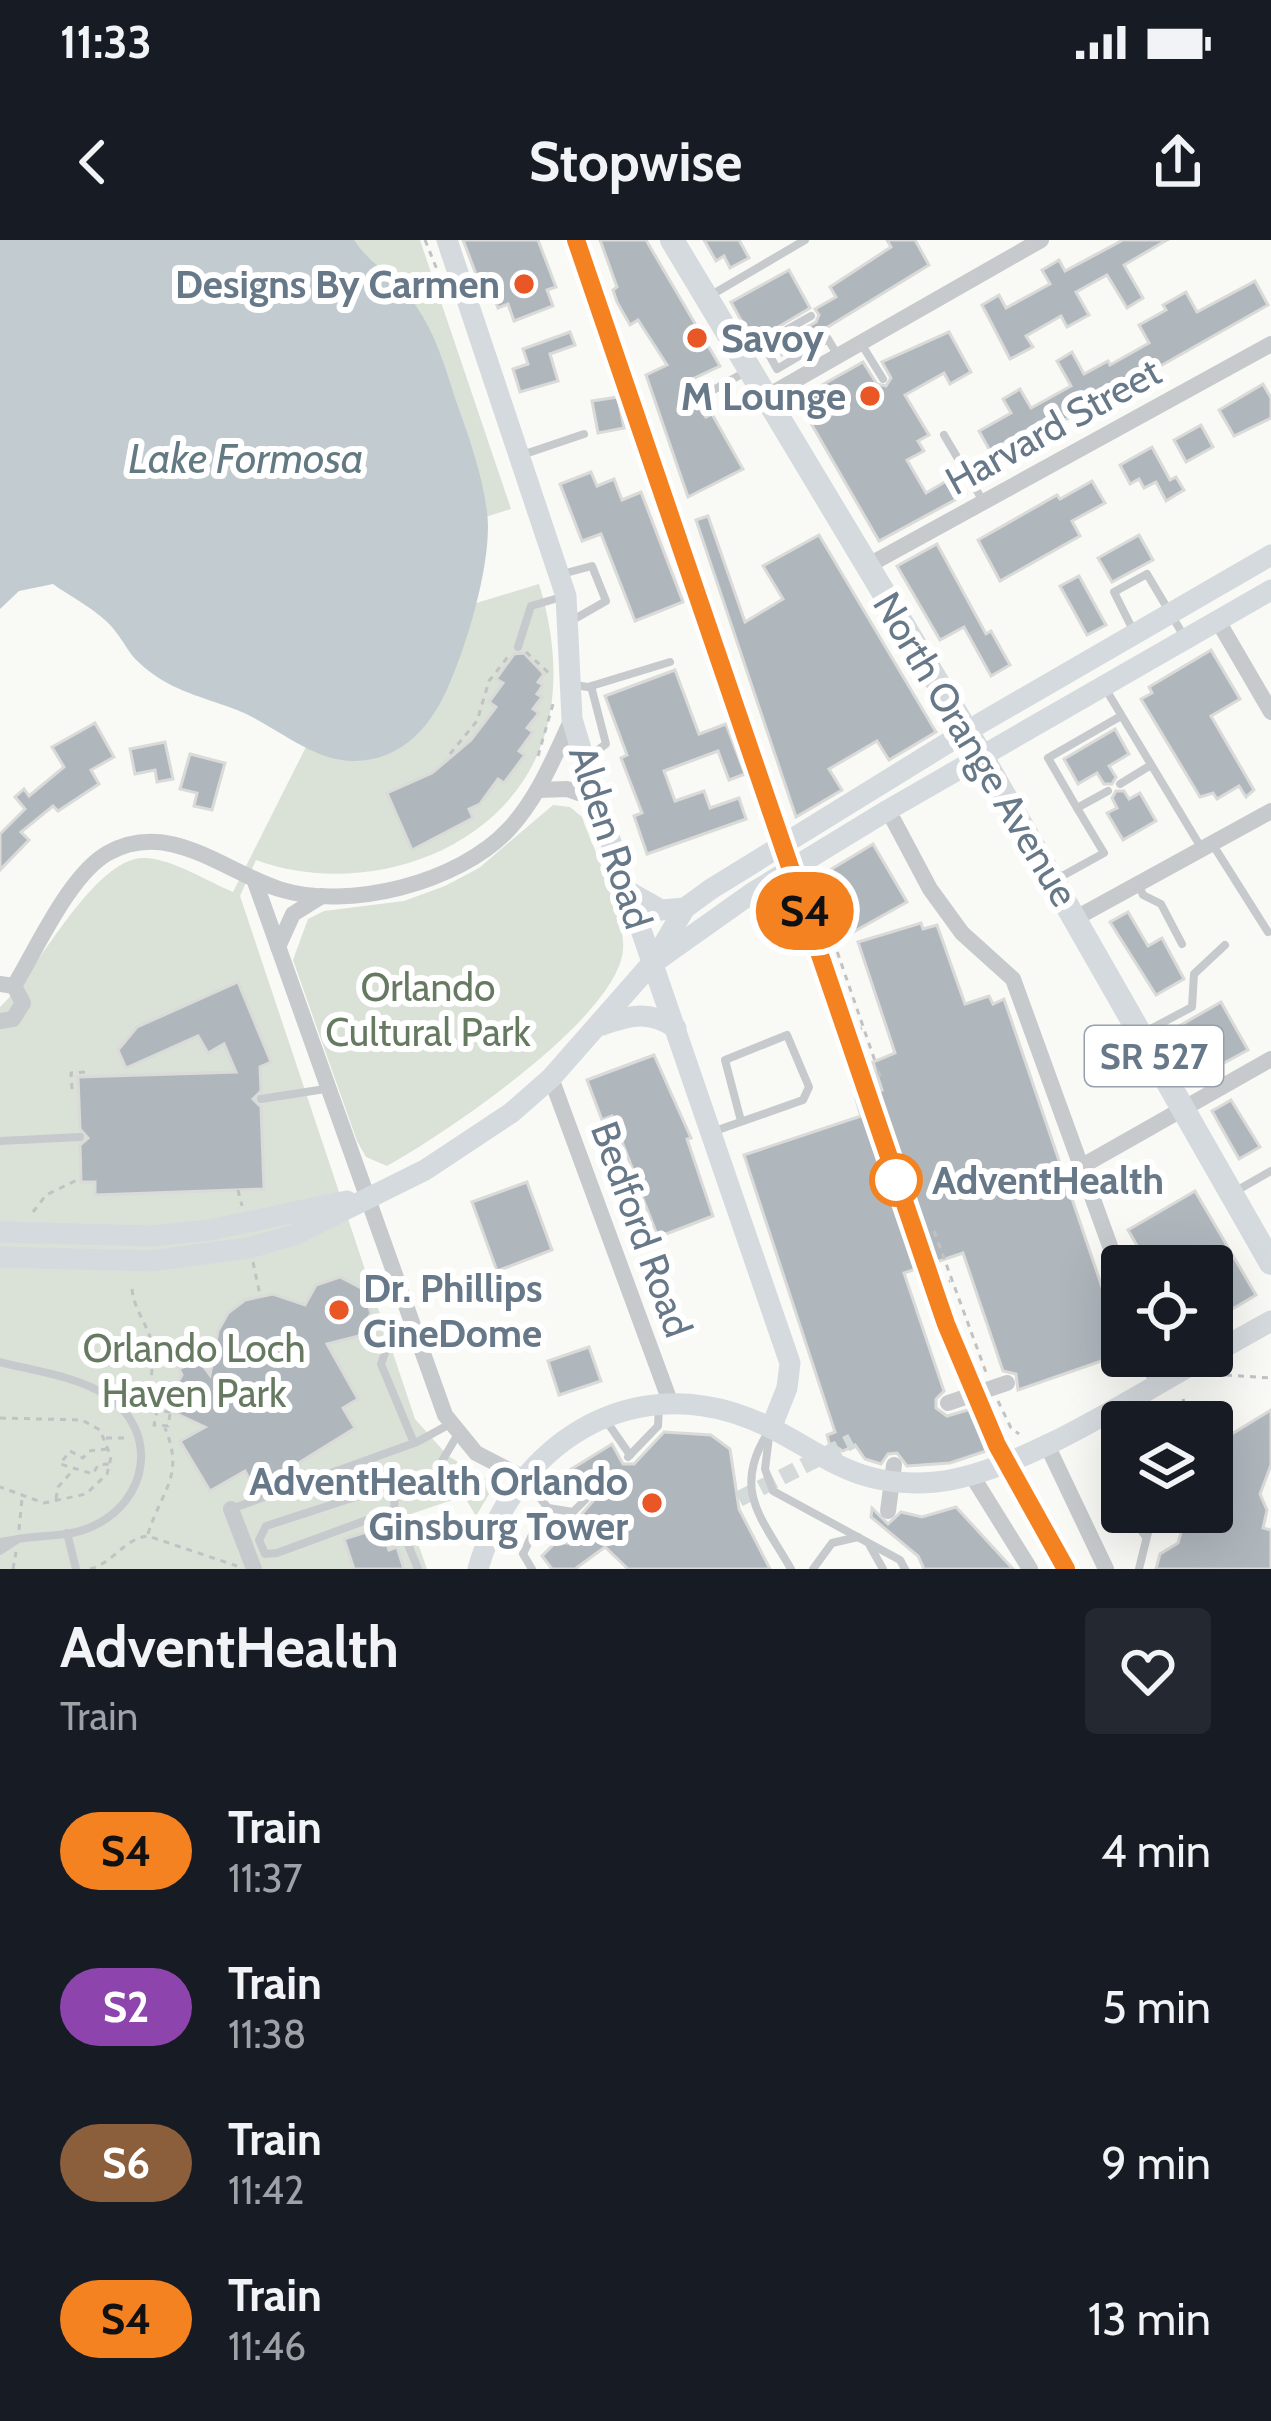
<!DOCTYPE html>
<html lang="en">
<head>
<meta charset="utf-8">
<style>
	body { margin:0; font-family:Cabin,sans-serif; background:#242831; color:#f1f3f6; height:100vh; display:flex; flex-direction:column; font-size:45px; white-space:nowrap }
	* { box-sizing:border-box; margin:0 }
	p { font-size:39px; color:#9ea1a6 }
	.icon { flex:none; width:66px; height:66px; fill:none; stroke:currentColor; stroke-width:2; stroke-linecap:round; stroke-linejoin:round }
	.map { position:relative; height:1329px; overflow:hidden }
	.details { display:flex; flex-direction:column; background:#171b24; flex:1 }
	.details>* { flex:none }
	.badge { padding:0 24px; border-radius:39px; font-size:42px; line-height:78px }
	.tools { position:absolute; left:1101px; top:1005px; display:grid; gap:24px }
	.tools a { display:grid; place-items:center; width:132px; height:132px; border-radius:12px; background:#171b24; box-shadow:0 12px 48px #0002; font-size:60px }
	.map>.badge { position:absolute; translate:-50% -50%; box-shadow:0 0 0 6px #fff }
	.round { display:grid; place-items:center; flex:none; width:126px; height:126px; border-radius:12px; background:#242831 }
	.head { display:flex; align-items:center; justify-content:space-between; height:204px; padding:0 60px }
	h1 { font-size:57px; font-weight:700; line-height:90px }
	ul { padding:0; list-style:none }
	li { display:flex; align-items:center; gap:36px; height:156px; padding:0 60px }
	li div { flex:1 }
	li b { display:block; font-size:45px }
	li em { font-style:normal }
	li .badge { min-width:132px; font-weight:700; text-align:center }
	.status { display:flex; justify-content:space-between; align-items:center; height:84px; padding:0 60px; background:#171b24; direction:ltr }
	.status svg { height:33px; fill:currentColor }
	header { display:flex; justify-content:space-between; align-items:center; height:156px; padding:0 60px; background:#171b24; font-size:54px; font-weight:700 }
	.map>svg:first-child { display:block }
	.green { fill:#dae1d7 }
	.water { fill:#c1cbd0 }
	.building { fill:#afb7bd; stroke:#dadad8; stroke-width:3 }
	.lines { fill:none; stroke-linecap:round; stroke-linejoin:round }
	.street-tunnel { stroke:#d4d9da; stroke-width:16; stroke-dasharray:16 8; stroke-linecap:butt }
	.path { stroke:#c0c2c4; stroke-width:3; stroke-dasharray:6 6; stroke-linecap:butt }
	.lane { stroke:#c6cacd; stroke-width:8 }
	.street { stroke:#c6cacd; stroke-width:16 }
	.secondary { stroke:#d5dade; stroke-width:21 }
	.primary { stroke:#d5dade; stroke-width:24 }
	.rail { stroke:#a6acb2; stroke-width:4.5; stroke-dasharray:18 9; stroke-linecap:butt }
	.line-casing { stroke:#fff; stroke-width:27 }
	.line { stroke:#f58220; stroke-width:18 }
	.poi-dot { fill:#e95726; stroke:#fff; stroke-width:4.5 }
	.stop-dot { fill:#fff; stroke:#f58220; stroke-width:6 }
	.labels { text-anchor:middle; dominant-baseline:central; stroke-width:12; stroke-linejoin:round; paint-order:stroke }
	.shield { fill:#fff; stroke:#95a0ac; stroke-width:3 }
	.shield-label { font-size:36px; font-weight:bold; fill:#677888 }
	.poi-label { font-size:39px; font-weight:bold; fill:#677888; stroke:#fff; text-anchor:end }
	.street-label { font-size:39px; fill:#677888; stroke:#fff }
	.park-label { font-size:39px; fill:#667a62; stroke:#fff }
	.stop-label { font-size:39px; font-weight:bold; fill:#677888; stroke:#fff; text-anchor:start }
	.water-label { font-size:42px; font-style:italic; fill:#637a83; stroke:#fff }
</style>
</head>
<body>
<div class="status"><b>11:33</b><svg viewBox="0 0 49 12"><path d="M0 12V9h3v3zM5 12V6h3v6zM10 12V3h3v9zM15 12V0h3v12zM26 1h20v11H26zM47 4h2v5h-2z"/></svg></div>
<header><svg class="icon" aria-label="back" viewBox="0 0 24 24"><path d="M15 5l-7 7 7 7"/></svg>Stopwise<svg class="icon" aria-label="share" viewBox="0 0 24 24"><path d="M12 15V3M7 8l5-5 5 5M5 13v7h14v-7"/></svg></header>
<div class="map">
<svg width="1271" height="1329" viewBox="0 0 1271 1329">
	<rect width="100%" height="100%" fill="#f9f9f6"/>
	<g class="green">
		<path d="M 304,0 L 420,0 L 511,269 L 450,288 Z"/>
		<path d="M 539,344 C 554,393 560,447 544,497 C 507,614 362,659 256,620 L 240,656 L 415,1179 L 448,1216 L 495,1244 L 476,1276 L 464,1256 L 408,1275 L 427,1329 L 0,1329 L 0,767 C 37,733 95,614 146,618 C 174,620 207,641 233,652 L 316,487 L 447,372 Z"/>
		<path d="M 553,565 L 570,567 L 582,577 C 594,611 626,676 623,710 C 617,778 445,894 387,926 L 366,917 L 357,901 L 293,720 L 308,679 L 324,671 L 404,661 L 445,646 L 479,628 Z"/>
	</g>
	<path class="water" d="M 0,0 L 354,0 C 371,26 399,39 416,66 C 435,93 445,126 455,158 C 468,195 482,232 487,272 C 493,317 469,398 451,440 C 434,483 404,521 353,521 C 312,521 273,484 237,470 C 209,459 177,452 153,434 C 126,414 130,409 112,387 C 97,370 71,357 53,344 L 19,351 L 0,369 Z"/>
	<g class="building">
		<path d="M 463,0 L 538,0 L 556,47 L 547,50 L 553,66 L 514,81 L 508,64 L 498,68 L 492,52 L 484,55 Z"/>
		<path d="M 600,0 L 646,0 L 720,126 L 686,142 L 695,162 L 706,177 L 712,174 L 743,229 L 688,257 L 646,135 L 667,125 L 638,80 L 630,85 L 617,62 L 613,50 L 617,47 Z"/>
		<path d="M 704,0 L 739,0 L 749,18 L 730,28 L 724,16 L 716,21 Z"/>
		<path d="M 887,0 L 915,0 L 929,25 L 782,115 L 778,104 L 816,82 L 819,75 L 815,69 L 836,57 L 830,47 L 891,7 Z"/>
		<path d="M 1123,0 L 1167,0 L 1124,25 L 1143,58 L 1127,68 L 1107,35 L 1076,52 L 1089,75 L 1067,87 L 1061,76 L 1026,96 L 1033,107 L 1010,119 L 982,65 L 999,55 L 1006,68 L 1050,44 L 1042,30 L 1059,20 L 1065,31 Z"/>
		<path d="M 789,30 L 810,68 L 753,102 L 731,62 Z"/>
		<path d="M 1255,41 L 1268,65 L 1051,188 L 1046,179 L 990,211 L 979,191 L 1011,173 L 1003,159 L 1020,149 L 1031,168 L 1071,146 L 1057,121 L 1072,112 L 1084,134 L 1108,121 L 1110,125 L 1149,103 L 1139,85 L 1166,70 L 1163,65 L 1186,52 L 1197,72 Z"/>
		<path d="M 570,92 L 575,105 L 550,114 L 558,141 L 520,152 L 513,129 L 528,124 L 523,109 Z"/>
		<path d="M 949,92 L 971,132 L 950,144 L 944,133 L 905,155 L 929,195 L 918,201 L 924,211 L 907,220 L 926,253 L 955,236 L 966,254 L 879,301 L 797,159 L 863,122 L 877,144 L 886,146 L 891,138 L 882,122 Z"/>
		<path d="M 1263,144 L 1271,158 L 1271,178 L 1234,196 L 1219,170 Z"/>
		<path d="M 618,157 L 624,188 L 598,193 L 592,161 Z"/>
		<path d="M 1201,185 L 1213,207 L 1186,222 L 1174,200 Z"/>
		<path d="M 1152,207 L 1170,240 L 1176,237 L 1184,250 L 1166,261 L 1156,242 L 1144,248 L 1139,239 L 1130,244 L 1120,225 Z"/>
		<path d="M 591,232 L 597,246 L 614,239 L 622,260 L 641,252 L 683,362 L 635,381 L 601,294 L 582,301 L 560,244 Z"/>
		<path d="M 1092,241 L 1105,263 L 1072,281 L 1080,296 L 1000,341 L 978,300 L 1057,255 L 1060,259 Z"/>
		<path d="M 708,276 L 745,382 L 783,359 L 763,326 L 819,295 L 936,492 L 889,520 L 877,501 L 829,529 L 842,550 L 796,577 L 696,280 Z"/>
		<path d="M 1139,295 L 1153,320 L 1112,342 L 1098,318 Z"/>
		<path d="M 937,304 L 986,394 L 991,391 L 1010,425 L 991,436 L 964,387 L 940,400 L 897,326 Z"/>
		<path d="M 1079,336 L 1106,385 L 1087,395 L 1060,346 Z"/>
		<path d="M 1211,410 L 1240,459 L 1211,476 L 1254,550 L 1246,557 L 1239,546 L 1217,559 L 1213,553 L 1200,557 L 1141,459 L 1152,453 L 1149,447 Z"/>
		<path d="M 524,413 L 544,434 L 538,442 L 543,445 L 537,454 L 542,457 L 533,469 L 539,473 L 527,488 L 533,492 L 519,511 L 525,515 L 504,543 L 498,539 L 480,564 L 469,569 L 473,578 L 412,610 L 387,553 L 432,533 L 471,500 L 496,467 L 489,462 L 503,443 L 496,439 L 514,414 Z"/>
		<path d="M 675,430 L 699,494 L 726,484 L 745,534 L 729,540 L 718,511 L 664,531 L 675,561 L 704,551 L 710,568 L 739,558 L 746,579 L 647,614 L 634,576 L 642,573 L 621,518 L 627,515 L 605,456 Z"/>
		<path d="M 95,483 L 114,517 L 91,530 L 99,544 L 58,571 L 53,566 L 21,592 L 29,600 L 0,630 L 0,594 L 25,569 L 15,557 L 24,549 L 29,556 L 64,527 L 52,507 Z"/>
		<path d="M 1115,489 L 1129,514 L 1109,526 L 1116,537 L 1112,544 L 1104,544 L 1097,533 L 1078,544 L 1064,519 Z"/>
		<path d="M 165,502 L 173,539 L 157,542 L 155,530 L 135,534 L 130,509 Z"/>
		<path d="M 190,514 L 225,523 L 212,570 L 194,566 L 197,553 L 180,549 Z"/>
		<path d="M 1116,551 L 1124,551 L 1129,559 L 1140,553 L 1156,581 L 1123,600 L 1107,573 L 1117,568 L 1112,558 Z"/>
		<path d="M 873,604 L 907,662 L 846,696 L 825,633 Z"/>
		<path d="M 1128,672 L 1148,706 L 1162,698 L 1184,739 L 1156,755 L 1110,682 Z"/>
		<path d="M 921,683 L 923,689 L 937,685 L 965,764 L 989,756 L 993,764 L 1004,759 L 1117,1091 L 1109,1099 L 1109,1107 L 1119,1115 L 1018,1150 L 1016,1134 L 1003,1131 L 963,1013 L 904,1033 L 944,1151 L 936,1159 L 936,1168 L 947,1176 L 971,1169 L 986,1211 L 950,1223 L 907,1226 L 897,1213 L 888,1214 L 881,1224 L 865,1219 L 855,1205 L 843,1211 L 829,1203 L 827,1195 L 835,1192 L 744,915 L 861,876 L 856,859 L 882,850 L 873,822 L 895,813 L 858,702 Z"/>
		<path d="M 238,742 L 271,822 L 260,827 L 261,851 L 253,859 L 261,867 L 264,949 L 95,955 L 95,942 L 81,942 L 80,905 L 88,898 L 80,889 L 78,837 L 236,832 L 224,804 L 208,813 L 198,796 L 126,828 L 118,810 L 137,787 Z"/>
		<path d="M 1221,762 L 1248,810 L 1198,837 L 1172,790 Z"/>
		<path d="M 654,815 L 691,898 L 687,899 L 713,976 L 658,997 L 636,941 L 628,944 L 624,933 L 633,930 L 612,876 L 602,880 L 587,840 Z"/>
		<path d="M 1231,860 L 1260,907 L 1239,919 L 1212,871 Z"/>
		<path d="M 527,942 L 552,1010 L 497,1031 L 472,962 Z"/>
		<path d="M 1195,951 L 1256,1055 L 1212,1081 L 1212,1026 L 1149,1026 L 1128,990 Z"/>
		<path d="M 340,1037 L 363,1049 L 371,1073 L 359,1096 L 327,1104 L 358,1159 L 343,1168 L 355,1188 L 255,1250 L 245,1231 L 210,1251 L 180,1201 L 205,1187 L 173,1172 L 169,1158 L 182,1135 L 179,1129 L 199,1120 L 210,1135 L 218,1091 L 228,1073 L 245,1060 L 273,1054 L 305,1065 L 316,1045 Z"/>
		<path d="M 589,1107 L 601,1141 L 559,1155 L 548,1121 Z"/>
		<path d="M 1271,1170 L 1271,1225 L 1260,1254 L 1267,1270 L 1263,1288 L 1271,1290 L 1271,1329 L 1156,1329 L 1160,1314 L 1178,1303 L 1187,1272 L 1212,1272 L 1212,1206 Z"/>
		<path d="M 664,1192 L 711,1195 L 730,1209 L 739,1269 L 770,1329 L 628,1329 L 605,1307 L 575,1329 L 552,1329 L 542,1316 L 555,1303 L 567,1303 L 567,1291 L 593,1261 L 590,1253 L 579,1254 L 560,1236 L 612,1204 L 623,1224 L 634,1224 Z"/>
		<path d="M 956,1267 L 1013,1329 L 924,1329 L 918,1316 L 871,1277 L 872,1268 L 888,1284 L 901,1272 L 922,1277 Z"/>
		<path d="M 382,1287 L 389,1310 L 397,1307 L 404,1329 L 354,1329 L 344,1299 Z"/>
	</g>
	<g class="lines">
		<path class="street-tunnel" d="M 739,1259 L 852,1201"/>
		<g class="path">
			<path d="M 425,0 L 438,32"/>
			<path d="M 526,412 L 550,434"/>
			<path d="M 450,514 L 477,481 L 489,441 L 510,414"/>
			<path d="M 538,516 L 553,464"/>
			<path d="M 817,633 L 823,651 L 819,659 L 875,821"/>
			<path d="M 780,656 L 786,671 L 796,676 L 849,829"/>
			<path d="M 838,796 L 862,788"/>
			<path d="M 878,831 L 882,840"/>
			<path d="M 853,839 L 856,849"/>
			<path d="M 72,849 L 71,833 L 86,832"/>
			<path d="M 238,950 L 242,966"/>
			<path d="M 33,972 L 46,955 L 81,938"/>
			<path d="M 934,991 L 987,1135"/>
			<path d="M 253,1022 L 260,1055"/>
			<path d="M 919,1030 L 961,1139"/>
			<path d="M 132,1049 C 134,1070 147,1083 152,1104 C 157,1129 143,1147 157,1171"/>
			<path d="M 926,1049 L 950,1041"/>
			<path d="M 1226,1135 L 1271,1138"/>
			<path d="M 1183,1159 L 1189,1182"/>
			<path d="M 998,1161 L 1011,1188 L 1019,1194"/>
			<path d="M 974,1170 L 990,1207"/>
			<path d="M 170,1174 L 168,1186 L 154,1185 L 157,1171 L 173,1172"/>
			<path d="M 0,1178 L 82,1180 L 100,1190 L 111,1217 L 107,1234 L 86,1254 L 44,1263 L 0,1247"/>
			<path d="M 106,1198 L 127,1198"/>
			<path d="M 107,1209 L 89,1211 L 83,1218 L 70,1211 L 60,1224 L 93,1234 L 98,1225 L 110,1224"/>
			<path d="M 56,1259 L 58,1247 L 75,1228"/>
			<path d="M 19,1290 L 22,1258"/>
			<path d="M 148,1294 C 162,1249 185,1236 165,1188"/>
			<path d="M 13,1329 L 16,1312"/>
			<path d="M 90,1329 C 113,1323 125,1298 148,1296 L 237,1326"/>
		</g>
		<g class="lane">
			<path d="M 713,54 L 805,0"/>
			<path d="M 811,76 L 772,98 L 766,109 L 777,129 L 828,99 L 838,116"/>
			<path d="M 862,105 L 883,139"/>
			<path d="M 701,157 L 747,131"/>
			<path d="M 944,195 L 983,261"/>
			<path d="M 522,215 L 584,194"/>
			<path d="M 562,334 L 592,326 L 606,361 L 571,381"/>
			<path d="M 1134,392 L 1114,352 L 1147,334 L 1185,398"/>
			<path d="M 518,407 L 531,366 L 565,356"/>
			<path d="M 574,445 L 588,447 L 670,422"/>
			<path d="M 1105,448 L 1202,609"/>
			<path d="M 588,517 L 606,504 L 591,446"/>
			<path d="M 1120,544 L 1151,525"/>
			<path d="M 1077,568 L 1048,518 L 1121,476"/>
			<path d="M 1213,605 L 1268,692"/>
			<path d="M 1055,640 L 1104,613 L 1077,568 L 1108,551"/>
			<path d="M 1139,645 L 1143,655 L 1161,664 L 1182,704"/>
			<path d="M 1143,793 L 1192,767 L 1194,734 L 1225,705"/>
			<path d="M 261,859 L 325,849"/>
			<path d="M 712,892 L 803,860 L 809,847 L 787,795 L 725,820 L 741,881"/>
			<path d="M 0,901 L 80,897"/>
			<path d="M 1236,951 L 1271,931"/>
			<path d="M 410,1083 L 392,1093 L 381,1124 L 414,1203"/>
			<path d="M 0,1122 C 34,1131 76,1136 106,1155 C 160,1191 149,1262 91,1287 C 69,1297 42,1295 18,1299"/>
			<path d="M 607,1182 L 630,1215"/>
			<path d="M 770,1189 L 765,1229 L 773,1251 L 900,1320 L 905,1329"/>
			<path d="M 767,1194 C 732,1251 762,1278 791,1329"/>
			<path d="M 628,1217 L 658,1186 L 659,1167"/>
			<path d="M 1122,1240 L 1122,1263"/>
			<path d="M 527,1242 L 548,1268 L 547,1290"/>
			<path d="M 395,1251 L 394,1270 L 418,1329"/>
			<path d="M 548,1268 L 573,1272 L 585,1260"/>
			<path d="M 231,1269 L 417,1202 L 450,1184"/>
			<path d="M 394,1270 L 277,1313 L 265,1314 L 259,1300 L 266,1286 L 386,1247 L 395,1251 L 432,1238 L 458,1194"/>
			<path d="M 1128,1272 L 1146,1297"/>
			<path d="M 67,1293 L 76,1329"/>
			<path d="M 0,1302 L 18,1299 L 0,1311"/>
			<path d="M 870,1306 L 883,1329"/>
			<path d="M 532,1329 L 523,1314 L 532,1295 L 545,1290 L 561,1297"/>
			<path d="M 813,1329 L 832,1303 L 858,1297"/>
			<path d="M 1139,1329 L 1153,1272"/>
		</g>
		<g class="street">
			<path d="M 764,158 L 1041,0"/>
			<path d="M 867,326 L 1271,104"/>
			<path d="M 1218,381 L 1271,472"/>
			<path d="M 538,550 L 567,549 L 596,559"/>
			<path d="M 888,570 L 930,649 L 962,693 L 1013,739 L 1122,1039"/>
			<path d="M 254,639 L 445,1175 L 476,1213 L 522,1237"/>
			<path d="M 1076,678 L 1271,571"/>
			<path d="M 278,707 L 293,674 L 322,656"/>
			<path d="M 0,744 L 14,746 L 23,763 L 13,779 L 0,781"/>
			<path d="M 14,746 C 37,708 70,634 108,613 C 169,579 223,631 279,649 C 348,671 459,643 509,589 C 538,558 554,517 572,479"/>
			<path d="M 551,838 L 671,1164"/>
			<path d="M 1084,925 L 1271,819"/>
			<path d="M 1121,1103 L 1122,1102"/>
			<path d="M 1148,1116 L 1157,1144"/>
			<path d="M 948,1163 L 1007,1143"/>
			<path d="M 1046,1203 L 1106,1329"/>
			<path d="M 971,1234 L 1030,1329"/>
			<path d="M 231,1269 L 254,1329"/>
			<path d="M 888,1271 L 894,1225"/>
		</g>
		<g class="secondary">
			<path d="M 447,0 L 566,356 L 572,479 L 596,559 L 790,1123 L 787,1148 L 771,1188"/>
			<path d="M 629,652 L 661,670 L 685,668"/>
			<path d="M 659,719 L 752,653 L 888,570 L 1271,350"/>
			<path d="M 602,785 C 631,775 649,770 676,788"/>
			<path d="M 0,992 L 153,996 L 210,990 L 347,961"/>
			<path d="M 0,1017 L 150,1021 L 249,1008 L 294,995 L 425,930 L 511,873 L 551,838 L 653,722 L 685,668 L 711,649 L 967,491 L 1271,315"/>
			<path d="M 1212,1114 L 1271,1081"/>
			<path d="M 478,1329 C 510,1216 613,1136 734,1173 C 813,1198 840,1251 936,1242 C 1017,1234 1135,1156 1207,1116"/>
		</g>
		<path class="primary" d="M 672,0 L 981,515 L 1271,1023"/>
		<path class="rail" d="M 585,0 L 954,1082 L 1004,1201 L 1075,1329"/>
	</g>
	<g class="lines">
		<g class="line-casing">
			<path id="line" d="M 576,0 L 946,1084 L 997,1205 L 1066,1329"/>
		</g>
		<use href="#line" class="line"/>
	</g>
	<g class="poi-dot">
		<circle cx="524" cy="44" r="12"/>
		<circle cx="697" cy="98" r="12"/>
		<circle cx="870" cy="156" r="12"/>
		<circle cx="339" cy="1070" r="12"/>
		<circle cx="652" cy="1263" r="12"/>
	</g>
	<circle class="stop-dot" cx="896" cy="940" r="24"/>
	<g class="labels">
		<rect class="shield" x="1085" y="786" width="138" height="60" rx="9"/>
		<g class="shield-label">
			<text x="1154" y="816">SR 527</text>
		</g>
		<g class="poi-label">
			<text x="500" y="44">Designs By Carmen</text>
			<text x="721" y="98" text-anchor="start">Savoy</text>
			<text x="846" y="156">M Lounge</text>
			<text x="363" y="1048" text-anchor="start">Dr. Phillips<tspan x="363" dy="45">CineDome</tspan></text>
			<text x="628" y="1241">AdventHealth Orlando<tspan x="628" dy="45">Ginsburg Tower</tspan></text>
		</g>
		<g class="street-label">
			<text transform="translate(1053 186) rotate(-29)">Harvard Street</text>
			<text transform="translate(976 509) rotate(59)">North Orange Avenue</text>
			<text transform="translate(611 597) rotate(72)">Alden Road</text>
			<text transform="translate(642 989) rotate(70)">Bedford Road</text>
		</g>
		<g class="park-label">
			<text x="428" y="747">Orlando<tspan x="428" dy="45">Cultural Park</tspan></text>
			<text x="194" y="1108">Orlando Loch<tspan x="194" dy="45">Haven Park</tspan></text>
		</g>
		<g class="stop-label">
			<text x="932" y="940">AdventHealth</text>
		</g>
		<g class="water-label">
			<text x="246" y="218">Lake Formosa</text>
		</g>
	</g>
</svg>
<div class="tools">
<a><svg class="icon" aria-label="locate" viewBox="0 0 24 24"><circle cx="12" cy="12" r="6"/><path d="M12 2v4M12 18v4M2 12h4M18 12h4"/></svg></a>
<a><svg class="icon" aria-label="layers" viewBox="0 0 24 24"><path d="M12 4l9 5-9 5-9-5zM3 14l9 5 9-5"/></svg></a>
</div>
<b class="badge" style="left:805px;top:671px;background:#f58220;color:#111">S4</b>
</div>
<section class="details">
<div class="head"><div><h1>AdventHealth</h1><p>Train</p></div><a class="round"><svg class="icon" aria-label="heart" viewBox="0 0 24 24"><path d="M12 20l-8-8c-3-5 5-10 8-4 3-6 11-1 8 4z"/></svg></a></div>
<ul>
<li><span class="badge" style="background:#f58220;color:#111">S4</span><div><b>Train</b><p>11:37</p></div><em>4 min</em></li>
<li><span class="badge" style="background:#8e44ad;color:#fff">S2</span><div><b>Train</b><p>11:38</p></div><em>5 min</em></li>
<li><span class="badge" style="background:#8b5e3c;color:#fff">S6</span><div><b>Train</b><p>11:42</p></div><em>9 min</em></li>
<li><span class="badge" style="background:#f58220;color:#111">S4</span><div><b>Train</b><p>11:46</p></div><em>13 min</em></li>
</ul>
</section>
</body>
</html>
